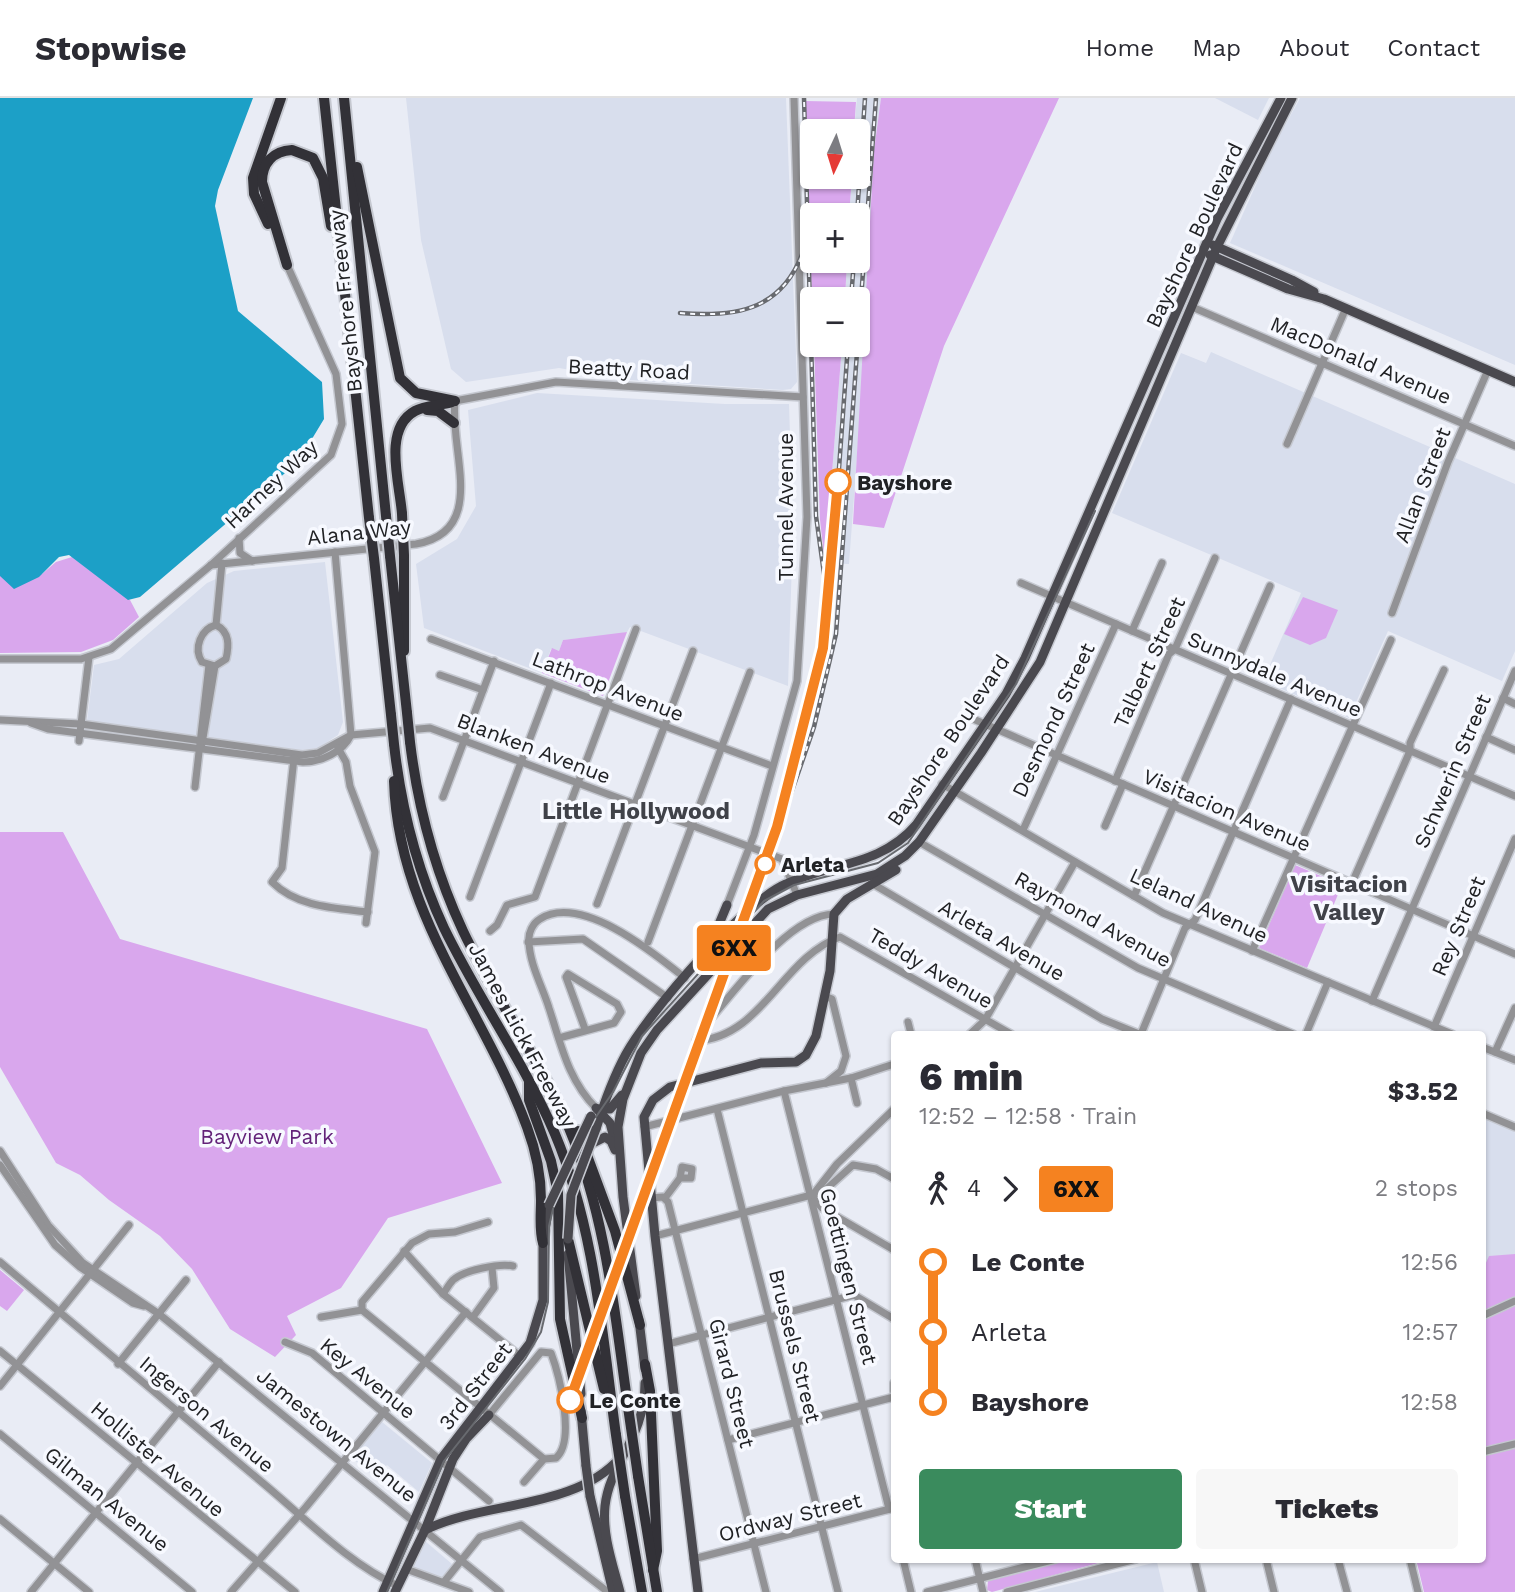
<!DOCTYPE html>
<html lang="en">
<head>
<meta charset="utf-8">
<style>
	body { margin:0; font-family:"Work Sans",sans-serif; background:#f7f7f7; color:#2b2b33; height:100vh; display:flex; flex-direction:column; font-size:26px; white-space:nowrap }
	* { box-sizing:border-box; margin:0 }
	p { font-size:23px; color:#7c7c81 }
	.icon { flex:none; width:38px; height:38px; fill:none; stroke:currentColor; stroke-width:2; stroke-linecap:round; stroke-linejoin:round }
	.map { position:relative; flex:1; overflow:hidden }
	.drawer { position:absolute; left:891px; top:933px; width:595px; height:532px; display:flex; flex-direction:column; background:#fff; border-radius:7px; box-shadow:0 2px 5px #0004 }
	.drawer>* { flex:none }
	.badge { padding:0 14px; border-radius:5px; font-size:24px; line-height:46px }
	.needle { width:46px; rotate:184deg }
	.buttons { position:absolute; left:800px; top:21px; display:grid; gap:14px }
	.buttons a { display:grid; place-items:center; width:70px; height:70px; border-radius:7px; background:#fff; box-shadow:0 2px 5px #0004; font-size:35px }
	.map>.badge { position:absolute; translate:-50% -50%; box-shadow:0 0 0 4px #fff }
	.legs { display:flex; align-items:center; gap:10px; height:77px; padding:0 28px; font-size:23px }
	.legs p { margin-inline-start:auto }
	.summary { display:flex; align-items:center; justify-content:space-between; height:119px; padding:0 28px }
	h1 { font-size:38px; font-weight:800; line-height:52px }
	.cta { display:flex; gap:14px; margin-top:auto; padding:14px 28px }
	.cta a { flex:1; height:80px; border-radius:7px; background:#3a8b5d; color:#fff; font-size:28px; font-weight:800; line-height:80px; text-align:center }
	.cta a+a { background:#f7f7f7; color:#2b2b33 }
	ul { padding:0 28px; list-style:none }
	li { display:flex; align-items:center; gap:24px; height:70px; font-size:26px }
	li i { display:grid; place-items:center; width:10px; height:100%; margin:0 9px; background:currentColor }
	li i::after { content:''; width:18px; height:18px; margin:-9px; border:5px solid; border-radius:50%; background:#fff }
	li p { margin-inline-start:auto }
	li:first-child i { background:linear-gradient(#0000 50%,currentColor 0) }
	li:last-child i { background:linear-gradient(currentColor 50%,#0000 0) }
	header { display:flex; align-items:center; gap:42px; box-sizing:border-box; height:98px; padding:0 35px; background:#fff; border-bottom:2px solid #e1e1e2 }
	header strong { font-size:33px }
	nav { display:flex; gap:38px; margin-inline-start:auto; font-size:24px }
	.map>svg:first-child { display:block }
	.built { fill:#d8deed }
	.green { fill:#d9a7ed }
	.water { fill:#1ca0c7 }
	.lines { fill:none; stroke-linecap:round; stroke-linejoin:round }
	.minor-casing { stroke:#c5c8d0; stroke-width:10 }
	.major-casing { stroke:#c5c8d0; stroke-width:12 }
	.highway-casing { stroke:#c5c8d0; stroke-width:14 }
	.minor { stroke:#929295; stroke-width:7 }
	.major { stroke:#4a494f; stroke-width:9 }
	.highway { stroke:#323137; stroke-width:10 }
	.tram { stroke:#686a6f; stroke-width:2 }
	.rail-casing { stroke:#686a6f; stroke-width:4.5 }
	.rail { stroke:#f7f9ff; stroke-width:2; stroke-dasharray:5; stroke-linecap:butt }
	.major-bridge-casing { stroke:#c5c8d0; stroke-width:12; stroke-linecap:butt }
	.highway-bridge-casing { stroke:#c5c8d0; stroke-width:14; stroke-linecap:butt }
	.major-bridge { stroke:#4a494f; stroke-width:9 }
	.highway-bridge { stroke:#323137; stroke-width:10 }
	.line-1-casing { stroke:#fff; stroke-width:16 }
	.line-1 { stroke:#f58220; stroke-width:10 }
	.stop-1-dot { fill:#fff; stroke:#f58220; stroke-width:3.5 }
	.labels { text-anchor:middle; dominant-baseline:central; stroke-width:7; stroke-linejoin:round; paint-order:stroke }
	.street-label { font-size:21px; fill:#212225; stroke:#f7f9ff }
	.stop-label { font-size:21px; font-weight:bold; fill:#212225; stroke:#f7f9ff; text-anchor:start }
	.park-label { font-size:21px; fill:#632279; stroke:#f7f9ff }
	.neighbourhood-label { font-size:23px; font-weight:bold; fill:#404249; stroke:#f7f9ff }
	.quarter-label { font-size:24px; font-weight:bold; fill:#404249; stroke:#f7f9ff }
</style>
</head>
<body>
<header>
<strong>Stopwise</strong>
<nav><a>Home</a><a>Map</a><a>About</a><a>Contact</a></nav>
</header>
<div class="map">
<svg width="1515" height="1494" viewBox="0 0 1515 1494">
	<rect width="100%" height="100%" fill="#e9ecf5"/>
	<g class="built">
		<path d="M 406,0 L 786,0 L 797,284 L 791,291 L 783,292 L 629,282 L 559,270 L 466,284 L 451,271 L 421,142 Z"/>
		<path d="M 857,0 L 881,0 L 874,53 L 861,304 L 849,466 L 825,465 L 842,247 L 858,247 L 858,201 L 845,201 L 847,163 L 858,163 L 858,117 L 849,117 L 852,79 L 858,79 L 858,33 L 854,33 Z"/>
		<path d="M 1215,0 L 1269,0 L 1258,22 Z"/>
		<path d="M 1300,0 L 1515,0 L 1515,267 L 1230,145 L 1270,55 Z"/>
		<path d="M 1211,254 L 1515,386 L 1515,553 L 1502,583 L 1388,533 L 1349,620 L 1263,583 L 1301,495 L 1112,415 L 1181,255 L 1206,265 Z"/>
		<path d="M 537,295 L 725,306 L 789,306 L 793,431 L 788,588 L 630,529 L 627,534 L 618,536 L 563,542 L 559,553 L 551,551 L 542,575 L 424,530 L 416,466 L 457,441 L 476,408 L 468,312 Z"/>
		<path d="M 325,464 L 343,624 L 338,637 L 318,650 L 301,652 L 87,623 L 94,567 L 119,561 L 207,485 L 234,473 Z"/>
		<path d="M 1482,1020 L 1515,1033 L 1515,1169 L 1482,1167 Z"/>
		<path d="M 382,1324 L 432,1365 L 419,1394 L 387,1367 L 376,1380 L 352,1360 Z"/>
		<path d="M 425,1443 L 452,1466 L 443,1480 L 413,1469 Z"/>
		<path d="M 1157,1464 L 1164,1494 L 1035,1494 Z"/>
	</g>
	<g class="green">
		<path d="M 881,0 L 1059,0 L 944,248 L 884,430 L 853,426 L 874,53 Z"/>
		<path d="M 805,3 L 856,4 L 854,33 L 812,33 L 812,79 L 852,79 L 849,117 L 812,117 L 812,163 L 847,163 L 845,201 L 812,201 Z"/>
		<path d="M 814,247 L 842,247 L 825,465 L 820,422 Z"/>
		<path d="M 72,459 L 130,502 L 139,519 L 113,542 L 81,554 L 0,555 L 0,478 L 42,476 L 56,464 Z"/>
		<path d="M 1303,499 L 1338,512 L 1326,540 L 1310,547 L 1284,536 Z"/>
		<path d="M 627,534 L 603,598 L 542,575 L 552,550 L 559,553 L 563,542 Z"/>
		<path d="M 0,734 L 63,734 L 120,841 L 427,931 L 502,1085 L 388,1120 L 341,1190 L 287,1218 L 296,1237 L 275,1259 L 230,1231 L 192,1171 L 160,1138 L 109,1102 L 80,1077 L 56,1065 L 0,969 Z"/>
		<path d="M 1295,767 L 1342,787 L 1307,870 L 1259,850 Z"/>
		<path d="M 1515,1156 L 1515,1494 L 1424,1494 L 1416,1461 L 1482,1461 L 1482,1167 L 1485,1167 L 1489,1158 Z"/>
		<path d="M 0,1172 L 24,1192 L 7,1213 L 0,1208 Z"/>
		<path d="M 1073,1461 L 1113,1461 L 992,1494 L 987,1492 L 988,1483 Z"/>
	</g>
	<path class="water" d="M 0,0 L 253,0 L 218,92 L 215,108 L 238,213 L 322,284 L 324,321 L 298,364 L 140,499 L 128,502 L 69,457 L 59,459 L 39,479 L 14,491 L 0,478 Z"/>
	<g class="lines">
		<g class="minor-casing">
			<g id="minor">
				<path d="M 1192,209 L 1515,348"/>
				<path d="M 1287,346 L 1346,210"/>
				<path d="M 239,440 L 240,455 L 252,463"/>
				<path d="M 211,467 L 416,446 C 489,433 449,353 455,303 L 556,284 L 803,299"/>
				<path d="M 1021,485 L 1515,698"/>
				<path d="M 1392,515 L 1448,364 L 1488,272"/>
				<path d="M 216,527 C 230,534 229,548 226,561 L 215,568 L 202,564 C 193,550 201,531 216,527 Z"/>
				<path d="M 216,527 L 222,465"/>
				<path d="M 1132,533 L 1162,465"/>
				<path d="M 431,541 L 772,668"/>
				<path d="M 0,561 L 81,561 L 111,551 L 211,467 L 331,357 L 342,326 L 336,276 L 287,167"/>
				<path d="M 440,577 L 483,592"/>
				<path d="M 1503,600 L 1515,606"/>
				<path d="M 964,617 L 1515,856"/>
				<path d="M 0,622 L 81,626 L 302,657 L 318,655 L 351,637 L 430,630 L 782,761 L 797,797"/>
				<path d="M 31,625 L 48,631 L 303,664 C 321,664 343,654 351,637 L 335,454"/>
				<path d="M 1486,639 L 1515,652"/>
				<path d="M 79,643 L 89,559"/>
				<path d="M 202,646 L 215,568"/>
				<path d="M 338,650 L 346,664 L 350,688 L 375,754 L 366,825"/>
				<path d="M 294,660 L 282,770 L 272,784 C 297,809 334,810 368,814"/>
				<path d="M 1115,683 L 1169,556 L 1175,551 L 1215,460"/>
				<path d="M 942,686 L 1163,815 L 1452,936"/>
				<path d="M 195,689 L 209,567"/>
				<path d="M 443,699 L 494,563"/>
				<path d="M 1105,728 L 1123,686"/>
				<path d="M 1023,732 L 1116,526"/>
				<path d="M 919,744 L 1138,870 L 1293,936"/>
				<path d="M 1352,785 L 1410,653 L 1410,645 L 1444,572"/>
				<path d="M 873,786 L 1102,921 L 1139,936"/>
				<path d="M 1134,798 L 1270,488"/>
				<path d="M 470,799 L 551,585"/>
				<path d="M 597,806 L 693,553"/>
				<path d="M 727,807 L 754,737 L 797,583 L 807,419 L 794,0"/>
				<path d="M 834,816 C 787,817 731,899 701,932 L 696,943 C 763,939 781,860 840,839 L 1011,936"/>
				<path d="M 490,833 L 497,827 L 507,807 L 535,799 L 636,531"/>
				<path d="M 528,844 L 583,841 L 668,900"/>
				<path d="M 648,844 L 750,574"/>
				<path d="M 1252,853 L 1391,542"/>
				<path d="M 824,898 L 832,901 L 846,958 L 841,973 L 826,985"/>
				<path d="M 1372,903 L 1515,573"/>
				<path d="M 908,924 L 911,936"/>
				<path d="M 1434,929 L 1515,741"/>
				<path d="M 970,936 L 985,922 L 1075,764"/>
				<path d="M 1141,936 L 1185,830 L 1195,822 L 1291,601"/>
				<path d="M 1306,936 L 1328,884"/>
				<path d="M 559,940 L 614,925 L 621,914 L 617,906 L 568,876 L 566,879 L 585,931"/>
				<path d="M 1482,949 L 1515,962"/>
				<path d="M 1495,954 L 1515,910"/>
				<path d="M 851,980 L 857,1005"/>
				<path d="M 784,993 L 889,1411"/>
				<path d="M 596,1010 C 568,982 561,946 549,910 C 543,890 529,865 529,843 C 528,835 533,825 540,821 C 581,795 654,855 685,880"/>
				<path d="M 717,1011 L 838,1494"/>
				<path d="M 1482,1015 L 1515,1029"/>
				<path d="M 644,1029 L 784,993 L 851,980 L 894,966"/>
				<path d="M 0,1053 L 48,1127 L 83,1165 L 159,1216 L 500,1494"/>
				<path d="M 0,1067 L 55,1147 L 80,1169 L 133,1205 L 144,1208"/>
				<path d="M 812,1098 L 837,1066 L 894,1011"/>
				<path d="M 651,1100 L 663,1099 L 668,1104 L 766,1494"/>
				<path d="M 665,1100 L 680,1080 L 682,1069 L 692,1071 L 691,1080 L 680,1080"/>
				<path d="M 814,1101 L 822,1110 L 894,1152"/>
				<path d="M 488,1124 L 455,1134 L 429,1136 L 412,1145 L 362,1204 L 362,1212 L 544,1361"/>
				<path d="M 655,1138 L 823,1094 L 853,1067 L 876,1071 L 894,1081"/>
				<path d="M 404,1153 L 443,1196 L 521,1259"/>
				<path d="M 0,1164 C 88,1237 175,1312 264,1386 C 306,1421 348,1465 398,1488"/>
				<path d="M 443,1196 C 446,1192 449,1186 453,1182 C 464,1172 500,1165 513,1168"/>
				<path d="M 1482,1218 L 1515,1203"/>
				<path d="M 321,1219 L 362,1212"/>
				<path d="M 473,1219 L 494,1190 L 492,1170"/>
				<path d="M 285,1244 L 312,1255 L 489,1403"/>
				<path d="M 668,1246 L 854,1197 L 894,1221"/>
				<path d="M 0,1253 L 295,1494"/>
				<path d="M 118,1266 L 186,1182"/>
				<path d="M 894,1285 L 894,1293"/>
				<path d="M 0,1288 L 129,1127"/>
				<path d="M 489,1317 L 541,1254 L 551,1255 C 559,1276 576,1343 556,1360 L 544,1361 L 524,1384"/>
				<path d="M 0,1336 L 192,1494"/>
				<path d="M 728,1342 L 894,1299"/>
				<path d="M 1482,1354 L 1515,1346"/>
				<path d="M 0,1421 L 89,1494"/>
				<path d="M 693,1461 L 894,1410"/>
				<path d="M 903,1461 L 911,1494"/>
				<path d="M 975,1461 L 983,1494"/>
				<path d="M 1194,1461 L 1202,1494"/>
				<path d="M 1266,1461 L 1274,1494"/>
				<path d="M 1338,1461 L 1347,1494"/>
				<path d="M 1410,1461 L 1418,1494"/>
				<path d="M 406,1471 L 469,1494"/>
				<path d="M 444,1484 L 480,1439 L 521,1427 L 608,1494"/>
				<path d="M 31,1494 L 219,1264"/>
				<path d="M 231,1494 L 306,1409 L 466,1214"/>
				<path d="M 927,1494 L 1056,1461"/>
				<path d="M 1007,1494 L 1136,1461"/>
			</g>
		</g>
		<g class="major-casing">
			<g id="major">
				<path d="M 1213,147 L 1292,182 L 1314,194"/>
				<path d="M 1210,157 L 1288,191 L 1324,201 L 1515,284"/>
				<path d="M 709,850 L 727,807"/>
				<path d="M 596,1010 L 610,1025 L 614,1040"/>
				<path d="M 598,1011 L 610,1011 L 622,997"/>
				<path d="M 596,1031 C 604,1005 613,980 626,956 C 649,914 744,804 786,786 C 831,765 881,768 916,727 L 1006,596 L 1025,560 L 1217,121 L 1281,0"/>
				<path d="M 591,1046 L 605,1039 L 611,1043 L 615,1052"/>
				<path d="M 568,1156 L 581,1296"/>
				<path d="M 636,1198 L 623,1099 L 618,1029 L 623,1001 L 641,955 L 657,932 L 768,811 L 797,797 L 877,776 L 905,758 L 919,744 L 981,655 L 1040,564 L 1217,149 L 1292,0"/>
				<path d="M 639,1222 L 645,1271"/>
				<path d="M 581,1313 L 586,1368"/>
				<path d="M 590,1398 L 613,1494"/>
				<path d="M 425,1432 C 486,1402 573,1413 621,1359"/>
				<path d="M 383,1494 L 441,1361 L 530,1245 L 543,1202 L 543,1145 L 549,1107"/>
				<path d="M 395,1494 L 425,1432 L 453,1361 L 466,1341 L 489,1317"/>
				<path d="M 620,1494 C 613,1467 602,1437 605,1408 C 610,1364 645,1340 645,1285"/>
				<path d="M 698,1494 L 655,1138 L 644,1019 L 653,1002 L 670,989 L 761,965 L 796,964 L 806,957 L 816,938 L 830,873 L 834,816 L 847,801 L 896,772"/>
			</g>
		</g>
		<g class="highway-casing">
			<g id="highway">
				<path d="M 324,0 L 369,420"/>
				<path d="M 344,0 L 386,418"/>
				<path d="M 357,69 L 400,280 L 416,295 L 455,303"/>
				<path d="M 268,126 L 254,96 L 253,80 L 281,0"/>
				<path d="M 287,167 L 262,84 C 262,65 273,53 292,52 L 313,60 L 323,80 L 331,128"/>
				<path d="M 427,312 L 438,313 L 454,325"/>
				<path d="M 402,416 C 400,386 382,331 415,313 C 426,307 440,308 452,304"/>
				<path d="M 404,457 L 404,553"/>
				<path d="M 390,458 L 407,615"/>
				<path d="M 374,460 L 391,617"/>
				<path d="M 410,644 C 418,710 435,773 463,833 C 495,901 540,961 569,1030 C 607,1121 615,1219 629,1316"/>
				<path d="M 394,646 C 401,709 417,772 444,830 C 478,900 524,964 555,1036 C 595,1131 602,1236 616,1337"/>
				<path d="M 394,683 C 398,817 483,910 527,1029 C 536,1053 541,1077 541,1102 C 541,1116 539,1132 543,1145"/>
				<path d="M 529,984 L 529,1002 L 551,1063 L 558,1095 L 560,1221 L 582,1320"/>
				<path d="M 578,1033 L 615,1133 L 640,1227"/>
				<path d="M 568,1141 L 604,1291"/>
				<path d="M 645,1266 L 650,1293 L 657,1453 L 653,1472"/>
				<path d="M 638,1378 L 657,1494"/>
				<path d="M 625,1398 L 642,1494"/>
			</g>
		</g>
		<use href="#minor" class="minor"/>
		<use href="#major" class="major"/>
		<use href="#highway" class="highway"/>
		<path class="tram" d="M 387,1494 L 444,1363 L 525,1261 L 541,1234 L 548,1204 L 549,1128 L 556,1098 L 587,1032 L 613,994 L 642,938 L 764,803 L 794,787 L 878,765 L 908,745 L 1016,586 L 1095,413"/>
		<g class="rail-casing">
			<g id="rail">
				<path d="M 857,117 L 865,0"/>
				<path d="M 851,201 L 854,163"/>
				<path d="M 680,215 C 739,220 785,211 805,148"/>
				<path d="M 831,480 L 848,247"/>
				<path d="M 802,636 L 823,527 L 826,490 L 816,418 L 804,0"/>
				<path d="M 783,719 L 814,629 L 836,536 L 876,0"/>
			</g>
		</g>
		<use href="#rail" class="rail"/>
		<g class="major-bridge-casing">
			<g id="major-bridge">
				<path d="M 549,1107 L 591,1018"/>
				<path d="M 568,1141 L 571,1097 L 596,1031"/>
				<path d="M 586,1368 L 590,1398"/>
			</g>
		</g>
		<g class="highway-bridge-casing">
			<g id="highway-bridge">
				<path d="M 402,416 L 404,457"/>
				<path d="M 386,418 L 390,458"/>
				<path d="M 369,420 L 374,460"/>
				<path d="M 407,615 L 410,644"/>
				<path d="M 391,617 L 394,646"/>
				<path d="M 629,1316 L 638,1378"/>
				<path d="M 616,1337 L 625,1398"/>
			</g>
		</g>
		<use href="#major-bridge" class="major-bridge"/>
		<use href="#highway-bridge" class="highway-bridge"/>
	</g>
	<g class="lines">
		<g class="line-1-casing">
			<path id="line-1" d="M 570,1302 L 777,729 L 823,550 L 838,384"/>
		</g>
		<use href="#line-1" class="line-1"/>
	</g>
	<g class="stop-1-dot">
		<circle cx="838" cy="384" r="12"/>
		<circle cx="765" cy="766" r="9"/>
		<circle cx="570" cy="1302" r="12"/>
	</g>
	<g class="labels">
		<g class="street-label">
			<text transform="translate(1194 137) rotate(-65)">Bayshore Boulevard</text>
			<text transform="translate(345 203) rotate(-96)">Bayshore Freeway</text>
			<text transform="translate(1361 262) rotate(23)">MacDonald Avenue</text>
			<text transform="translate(629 271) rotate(3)">Beatty Road</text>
			<text transform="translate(271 386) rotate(-43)">Harney Way</text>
			<text transform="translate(1422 387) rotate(-69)">Allan Street</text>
			<text transform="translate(785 409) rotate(-90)">Tunnel Avenue</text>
			<text transform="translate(359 434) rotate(-6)">Alana Way</text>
			<text transform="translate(1149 564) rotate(-65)">Talbert Street</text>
			<text transform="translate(1275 576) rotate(23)">Sunnydale Avenue</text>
			<text transform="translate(608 588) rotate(21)">Lathrop Avenue</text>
			<text transform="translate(1053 622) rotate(-65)">Desmond Street</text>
			<text transform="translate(948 642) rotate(-56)">Bayshore Boulevard</text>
			<text transform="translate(534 650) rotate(21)">Blanken Avenue</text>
			<text transform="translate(1452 673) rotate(-67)">Schwerin Street</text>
			<text transform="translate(1227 712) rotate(23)">Visitacion Avenue</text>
			<text transform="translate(1199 807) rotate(25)">Leland Avenue</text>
			<text transform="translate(1093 821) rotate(29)">Raymond Avenue</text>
			<text transform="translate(1458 828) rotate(-67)">Rey Street</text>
			<text transform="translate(1002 842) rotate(30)">Arleta Avenue</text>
			<text transform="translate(931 870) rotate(30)">Teddy Avenue</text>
			<text transform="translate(523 937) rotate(62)">James Lick Freeway</text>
			<text transform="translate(849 1178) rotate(76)">Goettingen Street</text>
			<text transform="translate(795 1248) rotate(76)">Brussels Street</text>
			<text transform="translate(368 1280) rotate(39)">Key Avenue</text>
			<text transform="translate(732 1285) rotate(76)">Girard Street</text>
			<text transform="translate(475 1288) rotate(-52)">3rd Street</text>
			<text transform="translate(207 1316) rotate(40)">Ingerson Avenue</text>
			<text transform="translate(337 1337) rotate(39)">Jamestown Avenue</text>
			<text transform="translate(158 1361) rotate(40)">Hollister Avenue</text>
			<text transform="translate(107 1401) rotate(39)">Gilman Avenue</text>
			<text transform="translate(790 1419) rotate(-14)">Ordway Street</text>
		</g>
		<g class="stop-label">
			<text x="857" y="384">Bayshore</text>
			<text x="781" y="766">Arleta</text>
			<text x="589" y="1302">Le Conte</text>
		</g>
		<g class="park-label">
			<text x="267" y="1038">Bayview Park</text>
		</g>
		<g class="neighbourhood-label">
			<text x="636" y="713">Little Hollywood</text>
		</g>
		<g class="quarter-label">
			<text x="1349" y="786">Visitacion<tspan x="1349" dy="28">Valley</tspan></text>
		</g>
	</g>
</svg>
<div class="buttons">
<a><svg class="needle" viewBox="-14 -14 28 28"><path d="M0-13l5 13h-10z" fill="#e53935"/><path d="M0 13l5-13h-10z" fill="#7c7c81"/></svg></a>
<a>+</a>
<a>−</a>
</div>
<b class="badge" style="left:734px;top:850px;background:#f58220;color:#111">6XX</b>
<section class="drawer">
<div class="summary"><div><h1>6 min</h1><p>12:52 – 12:58 · Train</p></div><b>$3.52</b></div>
<div class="legs"><svg class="icon" aria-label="walk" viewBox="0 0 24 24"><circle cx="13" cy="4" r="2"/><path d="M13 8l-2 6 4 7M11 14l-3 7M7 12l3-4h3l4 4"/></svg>4<svg class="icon" aria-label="forward" viewBox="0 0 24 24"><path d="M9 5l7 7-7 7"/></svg><b class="badge" style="background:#f58220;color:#111">6XX</b><p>2 stops</p></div>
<ul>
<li><i style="color:#f58220"></i><b>Le Conte</b><p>12:56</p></li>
<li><i style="color:#f58220"></i><span>Arleta</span><p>12:57</p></li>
<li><i style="color:#f58220"></i><b>Bayshore</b><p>12:58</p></li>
</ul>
<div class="cta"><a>Start</a><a>Tickets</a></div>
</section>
</div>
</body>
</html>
